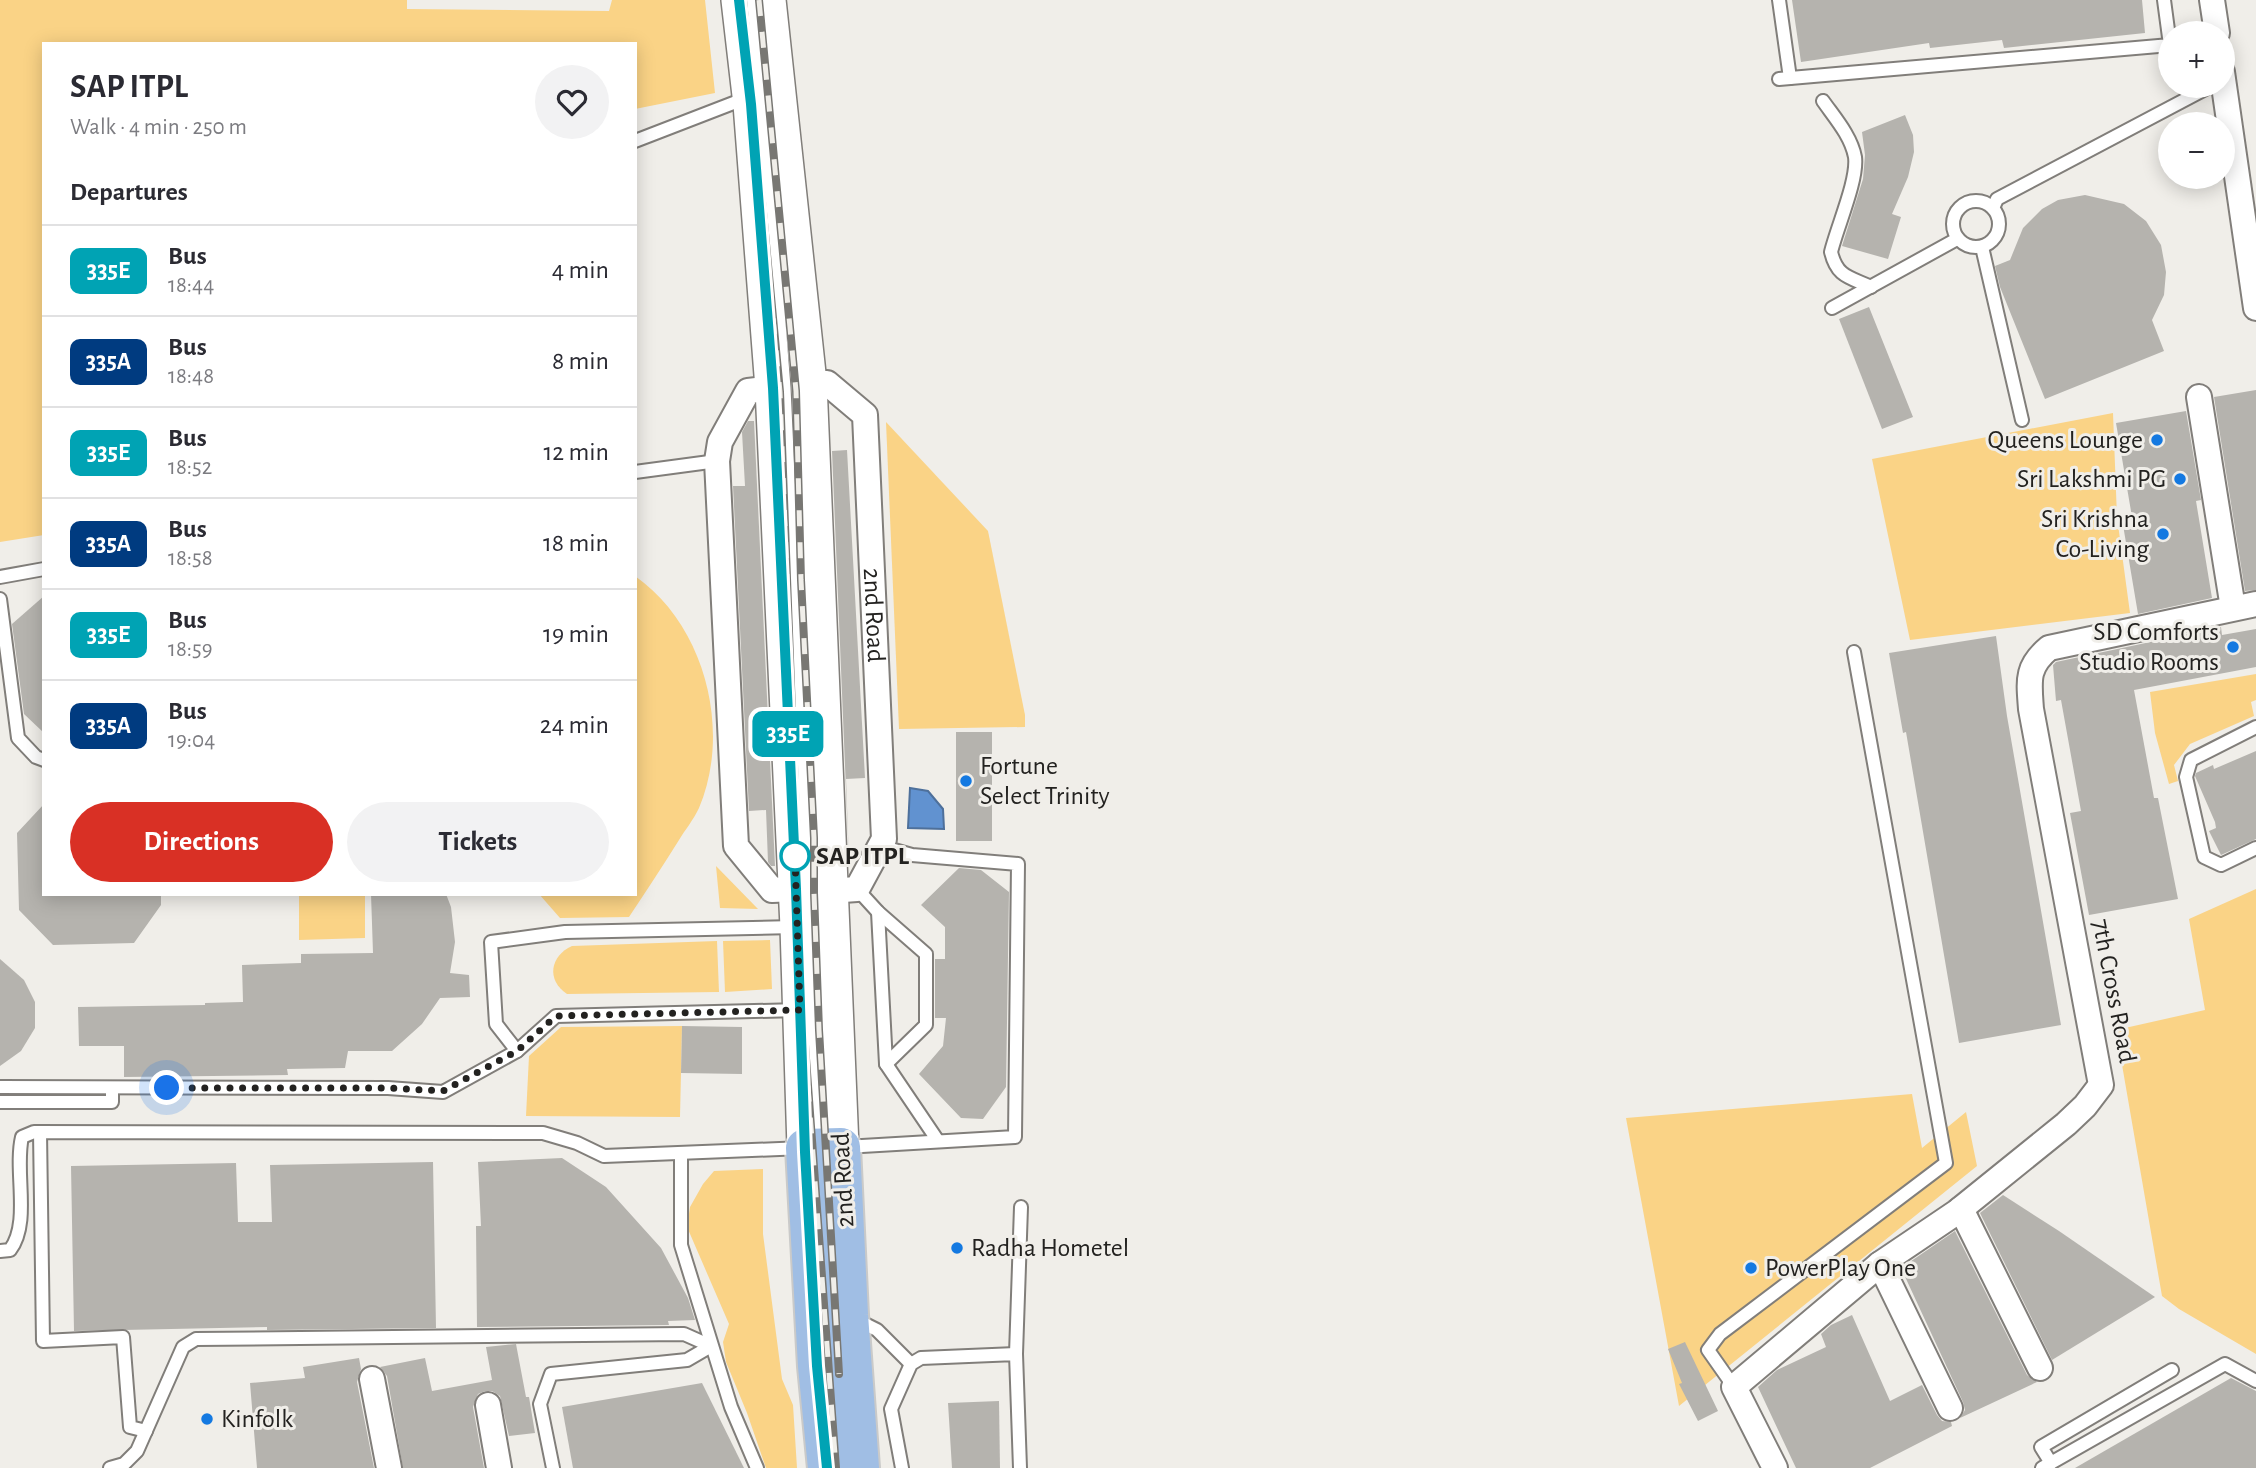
<!DOCTYPE html>
<html lang="en">
<head>
<meta charset="utf-8">
<style>
	body { margin:0; font-family:"Alegreya Sans",sans-serif; background:#f2f2f3; color:#2b2b33; height:100vh; display:flex; flex-direction:column; font-size:26px; white-space:nowrap }
	* { box-sizing:border-box; margin:0 }
	p { font-size:23px; color:#7c7c81 }
	.icon { flex:none; width:38px; height:38px; fill:none; stroke:currentColor; stroke-width:2; stroke-linecap:round; stroke-linejoin:round }
	.map { position:relative; flex:1; overflow:hidden }
	.drawer { position:absolute; left:42px; top:42px; width:595px; height:854px; display:flex; flex-direction:column; background:#fff; border-radius:0px; box-shadow:0 4px 18px #0003 }
	.drawer>* { flex:none }
	.badge { padding:0 14px; border-radius:10px; font-size:24px; line-height:46px }
	.fabs { position:absolute; left:2158px; top:21px; display:grid; gap:14px }
	.fabs a { display:grid; place-items:center; width:77px; height:77px; border-radius:50%; background:#fff; box-shadow:0 4px 18px #0003; font-size:35px }
	.you { position:absolute; width:35px; height:35px; margin:-18px; border:5px solid #fff; border-radius:50%; background:#1a73e8; box-shadow:0 0 0 10px #1a73e833 }
	.map>.badge { position:absolute; translate:-50% -50%; box-shadow:0 0 0 4px #fff }
	h2 { padding:0 28px; font-size:26px; line-height:63px }
	.round { display:grid; place-items:center; flex:none; width:74px; height:74px; border-radius:37px; background:#f2f2f3 }
	.overview { display:flex; align-items:center; justify-content:space-between; height:119px; padding:0 28px }
	h1 { font-size:33px; font-weight:600; line-height:52px }
	.primary-button { display:flex; gap:14px; margin-top:auto; padding:14px 28px }
	.primary-button a { flex:1; height:80px; border-radius:42px; background:#d93025; color:#fff; font-size:28px; font-weight:600; line-height:80px; text-align:center }
	.primary-button a+a { background:#f2f2f3; color:#2b2b33 }
	ul { padding:0; list-style:none }
	li { display:flex; align-items:center; gap:21px; height:91px; padding:0 28px; border-top:2px solid #e1e1e2 }
	li div { flex:1 }
	li b { display:block; font-size:26px }
	li em { font-style:normal }
	li .badge { min-width:77px; font-weight:700; text-align:center }
	.map>svg:first-child { display:block }
	.green { fill:#fad386 }
	.water { fill:#6192d0; stroke:#4e709b; stroke-width:2 }
	.building { fill:#b5b3ae }
	.lines { fill:none; stroke-linecap:round; stroke-linejoin:round }
	.lane-casing { stroke:#817e7a; stroke-width:16 }
	.street-casing { stroke:#817e7a; stroke-width:28 }
	.secondary-casing { stroke:#817e7a; stroke-width:38 }
	.primary-casing { stroke:#cacac9; stroke-width:42 }
	.lane { stroke:#fff; stroke-width:12 }
	.street { stroke:#fff; stroke-width:24 }
	.secondary { stroke:#fff; stroke-width:35 }
	.primary { stroke:#a0bee4; stroke-width:38 }
	.rail-casing { stroke:#787773; stroke-width:8 }
	.rail { stroke:#f0eee9; stroke-width:5; stroke-dasharray:16; stroke-linecap:butt }
	.line-casing { stroke:#fff; stroke-width:16 }
	.line { stroke:#00a3b4; stroke-width:10 }
	.walk { stroke:#232220; stroke-width:7; stroke-dasharray:0 12.6 }
	.poi-dot { fill:#1479e1; stroke:#f0eee9; stroke-width:2.5 }
	.stop-dot { fill:#fff; stroke:#00a3b4; stroke-width:3.5 }
	.labels { text-anchor:middle; dominant-baseline:central; stroke-width:6; stroke-linejoin:round; paint-order:stroke }
	.poi-label { font-size:26px; fill:#232220; stroke:#f0eee9; text-anchor:end }
	.street-label { font-size:26px; fill:#232220; stroke:#f0eee9 }
	.stop-label { font-size:26px; font-weight:bold; fill:#232220; stroke:#f0eee9; text-anchor:start }
</style>
</head>
<body>
<div class="map">
<svg width="2256" height="1468" viewBox="0 0 2256 1468">
	<rect width="100%" height="100%" fill="#f0eee9"/>
	<g class="green">
		<path d="M 0,0 L 407,0 L 407,9 L 609,11 L 612,0 L 705,0 L 715,93 L 635,109 L 635,44 L 44,44 L 44,535 L 0,542 Z"/>
		<path d="M 2113,413 L 2117,517 L 2130,613 L 1910,640 L 1872,459 Z"/>
		<path d="M 886,422 L 988,531 L 1025,715 L 1025,727 L 899,729 Z"/>
		<path d="M 635,576 C 705,625 732,730 699,808 C 694,819 685,830 679,840 C 663,866 646,891 629,917 L 560,918 L 539,894 L 635,894 Z"/>
		<path d="M 2256,674 L 2256,700 L 2251,702 L 2254,716 L 2190,744 L 2174,765 L 2178,781 L 2169,784 L 2155,733 L 2150,692 Z"/>
		<path d="M 716,866 L 758,909 L 720,908 Z"/>
		<path d="M 2256,889 L 2256,1354 L 2179,1309 L 2162,1296 L 2116,1030 L 2205,1010 L 2189,919 Z"/>
		<path d="M 299,894 L 365,894 L 365,938 L 299,940 Z"/>
		<path d="M 770,940 L 772,989 L 725,992 L 723,941 Z"/>
		<path d="M 717,941 L 719,992 L 567,994 C 546,980 550,956 572,946 Z"/>
		<path d="M 682,1026 L 680,1117 L 526,1116 L 529,1056 L 561,1027 Z"/>
		<path d="M 1912,1094 L 1922,1148 L 1966,1112 L 1977,1166 L 1679,1406 L 1626,1118 Z"/>
		<path d="M 763,1169 L 763,1234 L 782,1379 L 793,1405 L 797,1468 L 766,1468 L 747,1413 L 726,1362 L 723,1342 L 729,1324 L 687,1227 L 690,1207 L 703,1184 L 714,1171 Z"/>
	</g>
	<path class="water" d="M 910,788 L 928,791 L 943,809 L 944,829 L 908,828 Z"/>
	<g class="building">
		<path d="M 1792,0 L 2142,0 L 2145,33 L 2004,48 L 2002,40 L 1930,48 L 1929,43 L 1801,62 Z"/>
		<path d="M 1905,115 L 1913,135 L 1914,152 L 1908,177 L 1892,214 L 1901,217 L 1888,259 L 1842,246 L 1863,179 L 1865,155 L 1862,132 Z"/>
		<path d="M 2085,195 L 2124,204 L 2146,221 L 2161,245 L 2166,272 L 2164,295 L 2152,320 L 2164,351 L 2045,399 L 2000,287 L 1995,266 L 2010,260 L 2023,228 L 2042,209 L 2058,200 Z"/>
		<path d="M 1869,307 L 1913,417 L 1882,429 L 1839,319 Z"/>
		<path d="M 2256,390 L 2256,590 L 2245,591 L 2214,397 Z"/>
		<path d="M 2186,411 L 2201,500 L 2196,501 L 2212,598 L 2138,614 L 2122,519 L 2132,517 L 2116,423 Z"/>
		<path d="M 748,421 L 754,421 L 775,866 L 771,866 L 768,862 L 766,810 L 749,811 L 733,486 L 745,486 L 742,432 Z"/>
		<path d="M 847,450 L 865,778 L 846,779 L 849,862 L 832,451 Z"/>
		<path d="M 44,596 L 44,733 L 24,714 L 12,624 Z"/>
		<path d="M 2221,627 L 2222,635 L 2256,629 L 2256,667 L 2134,690 L 2154,798 L 2158,798 L 2178,899 L 2089,915 L 2070,813 L 2081,811 L 2061,700 L 2056,701 L 2053,665 L 2056,662 Z"/>
		<path d="M 1996,636 L 2007,716 L 2061,1025 L 1959,1043 L 1906,732 L 1903,733 L 1889,653 Z"/>
		<rect x="956" y="732" width="36" height="109"/>
		<path d="M 2256,751 L 2256,839 L 2221,855 L 2209,831 L 2216,828 L 2215,822 L 2195,776 L 2196,773 L 2213,765 L 2214,769 Z"/>
		<path d="M 44,804 L 44,894 L 161,894 L 161,905 L 134,943 L 53,945 L 19,910 L 17,833 Z"/>
		<path d="M 959,868 L 981,870 L 1009,892 L 1006,1087 L 983,1119 L 961,1118 L 919,1074 L 943,1046 L 946,1018 L 935,1018 L 935,959 L 945,959 L 945,927 L 921,905 Z"/>
		<path d="M 371,894 L 446,894 L 451,907 L 455,942 L 450,973 L 469,975 L 470,997 L 440,998 L 422,1024 L 392,1051 L 348,1051 L 345,1068 L 287,1069 L 288,1075 L 124,1077 L 124,1046 L 79,1046 L 78,1007 L 205,1005 L 205,1003 L 243,1002 L 242,965 L 301,963 L 301,954 L 373,953 Z"/>
		<path d="M 0,959 L 24,980 L 35,1002 L 35,1028 L 21,1051 L 0,1066 Z"/>
		<path d="M 682,1026 L 742,1027 L 742,1074 L 681,1073 Z"/>
		<path d="M 562,1158 L 606,1187 L 661,1248 L 688,1298 L 695,1320 L 668,1321 L 669,1325 L 477,1327 L 476,1226 L 481,1226 L 478,1162 Z"/>
		<path d="M 433,1162 L 436,1328 L 267,1330 L 267,1327 L 74,1331 L 71,1166 L 236,1163 L 238,1222 L 272,1222 L 270,1165 Z"/>
		<path d="M 2003,1195 L 2059,1231 L 2155,1297 L 2052,1360 L 1980,1213 Z"/>
		<path d="M 1955,1231 L 2027,1375 L 2037,1382 L 1960,1418 L 1965,1410 L 1963,1402 L 1901,1268 Z"/>
		<path d="M 1852,1315 L 1890,1401 L 1922,1385 L 1937,1415 L 1942,1421 L 1951,1422 L 1952,1426 L 1870,1468 L 1796,1468 L 1758,1387 L 1777,1370 L 1826,1347 L 1821,1334 L 1831,1325 Z"/>
		<path d="M 1685,1342 L 1718,1411 L 1698,1421 L 1679,1384 L 1682,1383 L 1668,1349 Z"/>
		<path d="M 516,1344 L 526,1397 L 529,1397 L 535,1433 L 509,1436 L 500,1396 L 492,1391 L 485,1391 L 478,1394 L 473,1407 L 484,1468 L 403,1468 L 387,1376 L 380,1367 L 425,1358 L 432,1391 L 492,1380 L 486,1347 Z"/>
		<path d="M 359,1358 L 361,1369 L 357,1382 L 374,1468 L 257,1468 L 250,1383 L 305,1378 L 303,1367 Z"/>
		<path d="M 2231,1378 L 2256,1391 L 2256,1468 L 2075,1468 Z"/>
		<path d="M 702,1383 L 744,1468 L 573,1468 L 562,1407 Z"/>
		<path d="M 999,1401 L 1000,1468 L 952,1468 L 948,1403 Z"/>
	</g>
	<g class="lines">
		<g class="lane-casing">
			<g id="lane">
				<path d="M 1779,0 L 1790,78"/>
				<path d="M 1779,79 L 2170,45 L 2164,0"/>
				<path d="M 1823,101 C 1835,118 1851,136 1855,157 C 1858,180 1837,227 1831,252 C 1837,277 1849,277 1871,287"/>
				<path d="M 635,141 L 749,97"/>
				<circle cx="1976" cy="224" r="23"/>
				<path d="M 1993,208 L 1997,199 L 2211,86"/>
				<path d="M 1982,247 L 2022,420"/>
				<path d="M 1832,308 L 1957,239"/>
				<path d="M 635,472 L 717,461"/>
				<path d="M 0,577 L 44,569"/>
				<path d="M 0,599 L 18,738 L 36,757 L 44,760"/>
				<path d="M 2256,727 L 2191,760 L 2186,777 L 2204,857 L 2221,865 L 2256,848"/>
				<path d="M 857,889 L 878,912 L 926,954 L 926,1025 L 886,1064"/>
				<path d="M 878,912 L 886,1064 L 938,1141"/>
				<path d="M 517,1051 L 496,1024 L 491,942 L 565,932 L 795,927"/>
				<path d="M 0,1087 L 388,1088 L 443,1092 L 517,1051 L 556,1016 L 799,1010"/>
				<path d="M 0,1102 L 112,1102 L 112,1088"/>
				<path d="M 40,1132 L 43,1341 L 123,1337 L 130,1427 L 146,1431"/>
				<path d="M 845,1147 L 1015,1137 L 1018,864 L 912,855 L 880,846"/>
				<path d="M 681,1154 L 681,1245 L 731,1407 L 757,1468"/>
				<path d="M 0,1251 L 10,1250 C 31,1223 14,1171 22,1137 L 34,1132 L 543,1133 L 577,1143 L 604,1156 L 803,1148"/>
				<path d="M 855,1319 L 877,1330 L 911,1364"/>
				<path d="M 1016,1354 L 1021,1207"/>
				<path d="M 1734,1387 L 1708,1350 L 1720,1334 L 1946,1163 L 1854,652"/>
				<path d="M 2051,1463 L 2041,1447 L 2172,1370"/>
				<path d="M 110,1468 L 124,1464 L 137,1451 L 183,1347 L 196,1339 L 684,1334 L 711,1346"/>
				<path d="M 553,1468 L 540,1404 L 551,1374 L 687,1360 L 711,1346"/>
				<path d="M 902,1468 L 891,1409 L 911,1364 L 921,1358 L 1016,1354 L 1020,1468"/>
				<path d="M 2042,1468 L 2225,1364 L 2256,1381"/>
			</g>
		</g>
		<g class="street-casing">
			<g id="street">
				<path d="M 2212,0 L 2217,33"/>
				<path d="M 2222,72 L 2256,308"/>
				<path id="s1" d="M 809,383 L 827,383 L 865,415 L 884,839 L 857,889 L 829,891"/>
				<path d="M 773,388 L 748,391 L 720,442 L 717,461 L 736,846 L 772,890 L 796,889"/>
				<path d="M 2199,397 L 2233,608"/>
				<path d="M 1961,1209 L 2040,1368"/>
				<path d="M 1880,1264 L 1950,1408"/>
				<path d="M 372,1379 L 389,1468"/>
				<path d="M 488,1405 L 499,1468"/>
				<path d="M 1775,1468 L 1734,1387 L 1880,1264 L 1957,1212 L 2066,1124 L 2085,1106 L 2101,1085 L 2031,709 C 2029,681 2026,667 2049,648 L 2256,604"/>
			</g>
		</g>
		<g class="secondary-casing">
			<g id="secondary">
				<path d="M 739,0 L 751,104 L 773,388 L 798,927 L 805,1148"/>
				<path d="M 768,0 L 809,383 L 841,1147"/>
			</g>
		</g>
		<g class="primary-casing">
			<path id="primary" d="M 827,1468 L 817,1366 L 805,1148 L 841,1147 L 849,1315 L 860,1468"/>
		</g>
		<use href="#lane" class="lane"/>
		<use href="#street" class="street"/>
		<use href="#secondary" class="secondary"/>
		<use href="#primary" class="primary"/>
		<g class="rail-casing">
			<g id="rail">
				<path d="M 743,0 L 780,392 L 804,1031 L 836,1468"/>
				<path d="M 759,0 L 796,391 L 801,580 L 814,838 L 814,893 L 819,1030 L 839,1374"/>
			</g>
		</g>
		<use href="#rail" class="rail"/>
	</g>
	<g class="lines">
		<g class="line-casing">
			<path id="line" d="M 739,0 L 751,104 L 773,388 L 796,889 L 805,1152 L 817,1366 L 827,1468"/>
		</g>
		<use href="#line" class="line"/>
		<path class="walk" d="M 167,1088 L 388,1088 L 443,1091 L 517,1051 L 556,1016 L 800,1010 L 795,856"/>
	</g>
	<g class="poi-dot">
		<circle cx="2157" cy="440" r="7"/>
		<circle cx="2180" cy="479" r="7"/>
		<circle cx="2163" cy="534" r="7"/>
		<circle cx="2233" cy="647" r="7"/>
		<circle cx="966" cy="781" r="7"/>
		<circle cx="957" cy="1248" r="7"/>
		<circle cx="1751" cy="1268" r="7"/>
		<circle cx="207" cy="1419" r="7"/>
	</g>
	<circle class="stop-dot" cx="795" cy="856" r="14"/>
	<g class="labels">
		<g class="poi-label">
			<text x="2143" y="440">Queens Lounge</text>
			<text x="2166" y="479">Sri Lakshmi PG</text>
			<text x="2149" y="519">Sri Krishna<tspan x="2149" dy="30">Co-Living</tspan></text>
			<text x="2219" y="632">SD Comforts<tspan x="2219" dy="30">Studio Rooms</tspan></text>
			<text x="980" y="766" text-anchor="start">Fortune<tspan x="980" dy="30">Select Trinity</tspan></text>
			<text x="971" y="1248" text-anchor="start">Radha Hometel</text>
			<text x="1765" y="1268" text-anchor="start">PowerPlay One</text>
			<text x="221" y="1419" text-anchor="start">Kinfolk</text>
		</g>
		<g class="street-label">
			<text stroke="none"><textPath href="#s1" startOffset="268">2nd Road</textPath></text>
			<text transform="translate(2114 991) rotate(79)">7th Cross Road</text>
			<text transform="translate(843 1180) rotate(-93)">2nd Road</text>
		</g>
		<g class="stop-label">
			<text x="816" y="856">SAP ITPL</text>
		</g>
	</g>
</svg>
<div class="fabs">
<a>+</a>
<a>−</a>
</div>
<div class="you" style="left:167px;top:1088px"></div>
<b class="badge" style="left:788px;top:734px;background:#00a3b4;color:#fff">335E</b>
<section class="drawer">
<div class="overview"><div><h1>SAP ITPL</h1><p>Walk · 4 min · 250 m</p></div><a class="round"><svg class="icon" aria-label="heart" viewBox="0 0 24 24"><path d="M12 20l-8-8c-3-5 5-10 8-4 3-6 11-1 8 4z"/></svg></a></div>
<h2>Departures</h2>
<ul>
<li><span class="badge" style="background:#00a3b4;color:#fff">335E</span><div><b>Bus</b><p>18:44</p></div><em>4 min</em></li>
<li><span class="badge" style="background:#003b80;color:#fff">335A</span><div><b>Bus</b><p>18:48</p></div><em>8 min</em></li>
<li><span class="badge" style="background:#00a3b4;color:#fff">335E</span><div><b>Bus</b><p>18:52</p></div><em>12 min</em></li>
<li><span class="badge" style="background:#003b80;color:#fff">335A</span><div><b>Bus</b><p>18:58</p></div><em>18 min</em></li>
<li><span class="badge" style="background:#00a3b4;color:#fff">335E</span><div><b>Bus</b><p>18:59</p></div><em>19 min</em></li>
<li><span class="badge" style="background:#003b80;color:#fff">335A</span><div><b>Bus</b><p>19:04</p></div><em>24 min</em></li>
</ul>
<div class="primary-button"><a>Directions</a><a>Tickets</a></div>
</section>
</div>
</body>
</html>
